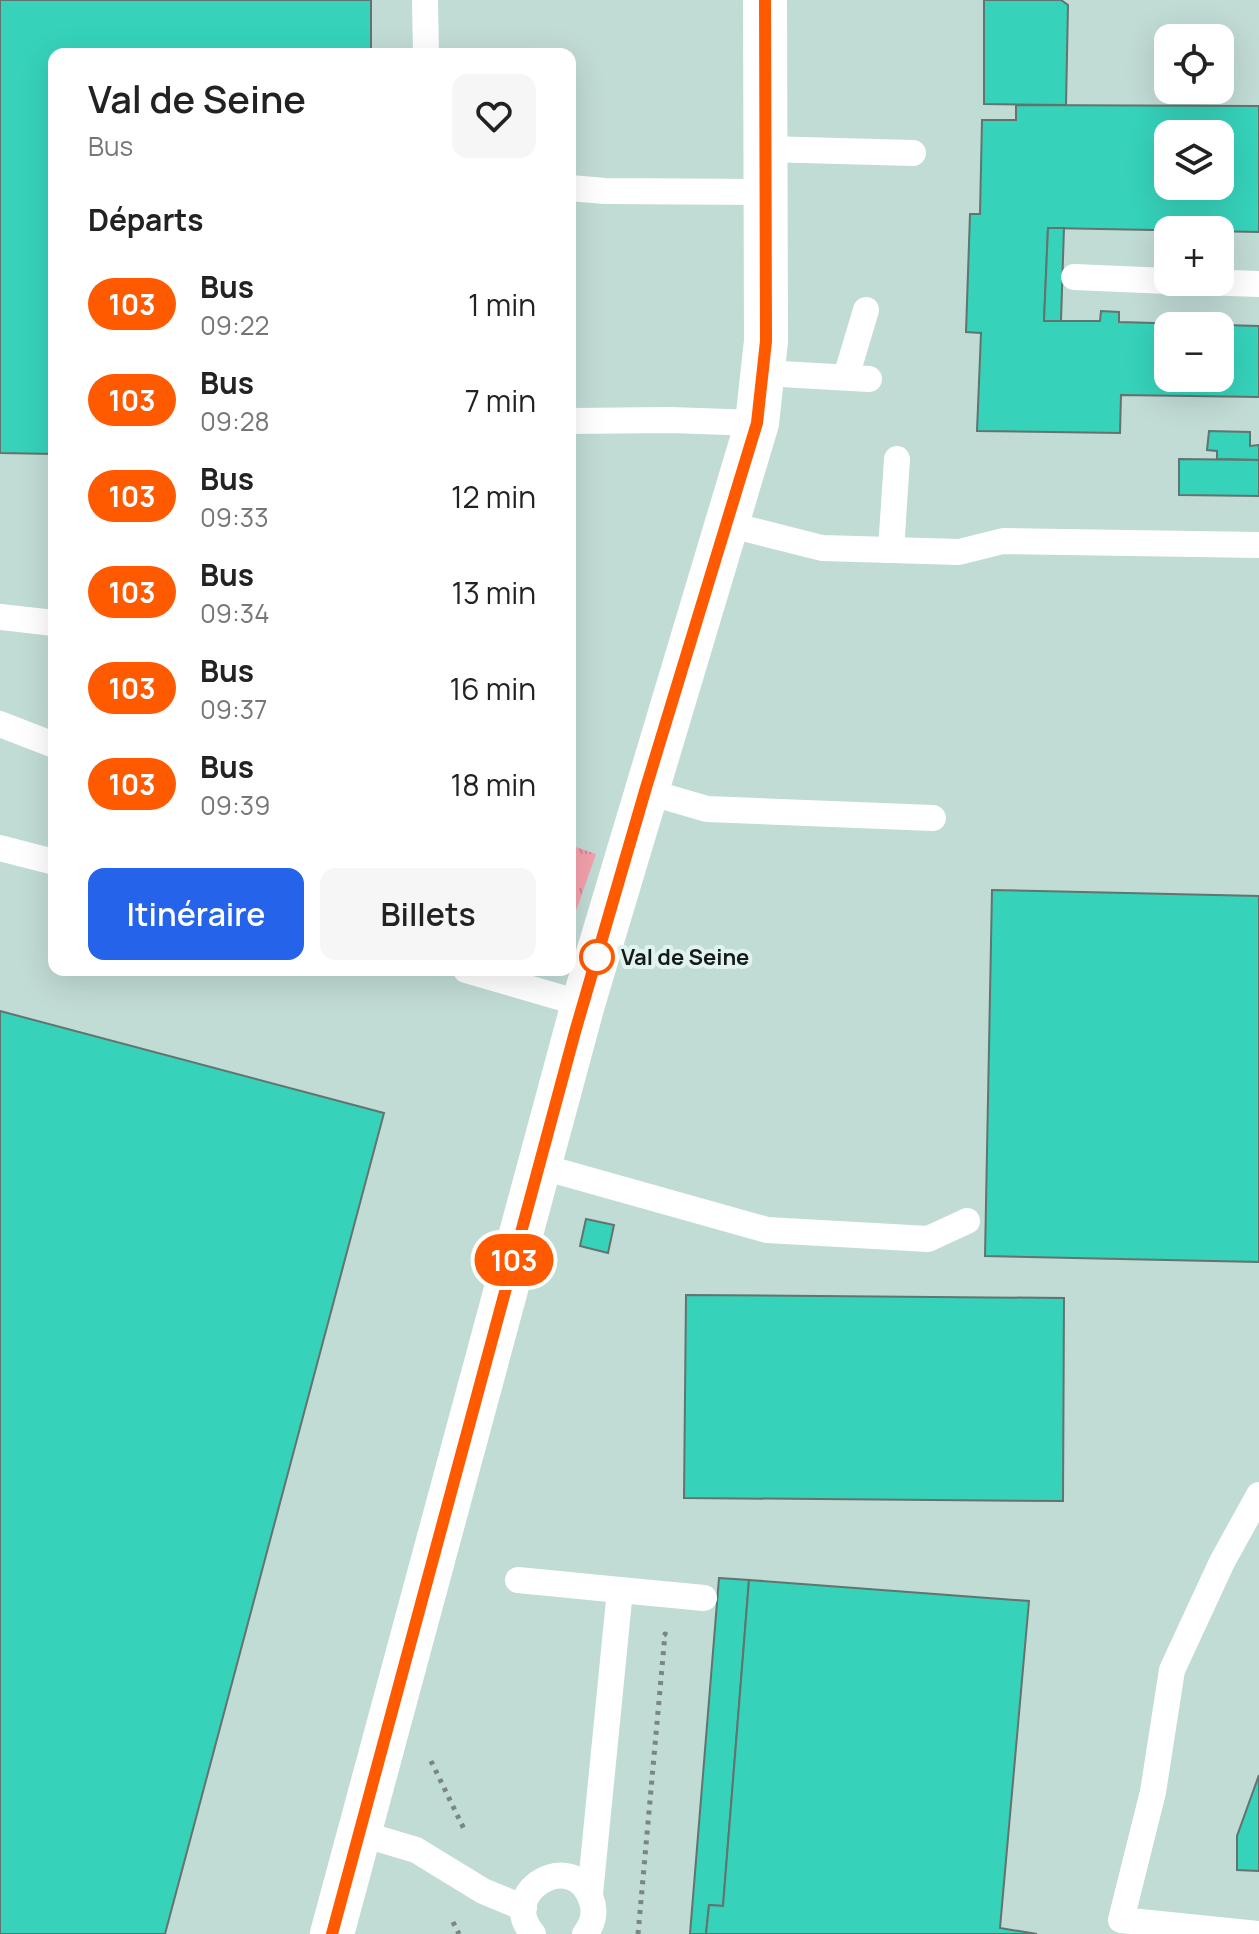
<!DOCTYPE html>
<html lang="fr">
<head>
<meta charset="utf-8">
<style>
	body { margin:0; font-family:Manrope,sans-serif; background:#f6f6f6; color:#222; height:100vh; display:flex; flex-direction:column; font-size:30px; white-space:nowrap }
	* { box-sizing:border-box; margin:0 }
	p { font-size:26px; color:#767676 }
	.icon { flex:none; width:44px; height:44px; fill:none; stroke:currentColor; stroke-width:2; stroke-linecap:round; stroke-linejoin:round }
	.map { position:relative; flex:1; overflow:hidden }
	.drawer { position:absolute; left:48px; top:48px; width:528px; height:928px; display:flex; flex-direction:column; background:#fff; border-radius:16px; box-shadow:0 8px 32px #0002 }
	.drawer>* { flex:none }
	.badge { padding:0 16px; border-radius:26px; font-size:28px; line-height:52px }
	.tools { position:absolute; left:1154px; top:24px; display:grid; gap:16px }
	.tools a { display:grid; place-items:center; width:80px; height:80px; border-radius:16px; background:#fff; box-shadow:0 8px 32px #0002; font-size:40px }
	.map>.badge { position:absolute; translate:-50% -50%; box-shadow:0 0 0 4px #fff }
	h2 { padding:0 40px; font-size:30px; line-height:72px }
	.round { display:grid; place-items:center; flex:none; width:84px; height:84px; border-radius:16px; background:#f6f6f6 }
	.head { display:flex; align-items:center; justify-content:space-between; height:136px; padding:0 40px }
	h1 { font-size:38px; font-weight:600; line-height:60px }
	.button { display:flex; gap:16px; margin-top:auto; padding:16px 40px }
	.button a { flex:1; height:92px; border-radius:16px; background:#2563eb; color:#fff; font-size:32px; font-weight:600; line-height:92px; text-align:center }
	.button a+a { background:#f6f6f6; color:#222 }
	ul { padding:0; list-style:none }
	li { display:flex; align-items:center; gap:24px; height:96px; padding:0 40px }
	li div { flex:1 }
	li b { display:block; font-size:30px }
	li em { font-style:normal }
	li .badge { min-width:88px; font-weight:700; text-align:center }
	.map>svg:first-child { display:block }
	.built { fill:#c1dbd5; fill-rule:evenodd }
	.grass { fill:url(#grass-tufts) }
	.building { fill:#36d2ba; stroke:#63736f; stroke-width:2; fill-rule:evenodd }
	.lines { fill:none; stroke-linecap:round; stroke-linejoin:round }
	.path { stroke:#7a8683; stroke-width:5; stroke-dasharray:4 6; stroke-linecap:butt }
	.service { stroke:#fff; stroke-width:26 }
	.tertiary { stroke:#fff; stroke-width:44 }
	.line-casing { stroke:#fff; stroke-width:18 }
	.line { stroke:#ff5a00; stroke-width:12 }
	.stop-dot { fill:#fff; stroke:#ff5a00; stroke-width:4 }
	.labels { text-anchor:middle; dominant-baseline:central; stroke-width:8; stroke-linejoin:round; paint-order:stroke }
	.stop-label { font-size:22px; font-weight:bold; fill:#141b19; stroke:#e1f3ef; text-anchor:start }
</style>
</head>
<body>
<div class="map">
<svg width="1259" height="1934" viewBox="0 0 1259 1934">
	<defs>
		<pattern id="grass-tufts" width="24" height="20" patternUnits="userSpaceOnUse" patternTransform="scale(2)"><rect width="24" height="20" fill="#f4a1ac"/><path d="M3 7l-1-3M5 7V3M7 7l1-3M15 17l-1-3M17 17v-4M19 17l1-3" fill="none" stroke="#d08a93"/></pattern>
	</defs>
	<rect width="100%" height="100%" fill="#d4e5e1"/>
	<path class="built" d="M 0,0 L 1259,0 L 1259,1934 L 0,1934 ZM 1168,38 L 1220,38 L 1220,90 L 1168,90 ZM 54,54 L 570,54 L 570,970 L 54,970 ZM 1168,134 L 1220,134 L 1220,186 L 1168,186 ZM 1168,230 L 1220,230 L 1220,282 L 1168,282 ZM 1168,326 L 1220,326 L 1220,378 L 1168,378 Z"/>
	<path class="grass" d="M 570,845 L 596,854 L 570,928 Z"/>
	<g class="building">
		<path d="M 0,0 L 371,0 L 371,54 L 54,54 L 54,454 L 0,453 Z"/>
		<path d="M 984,0 L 1061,0 L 1068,5 L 1066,105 L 984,104 Z"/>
		<path d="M 1016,105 L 1259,106 L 1259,232 L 1048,228 L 1044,321 L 1100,321 L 1101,311 L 1119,312 L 1119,322 L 1259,326 L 1259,397 L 1121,395 L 1120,433 L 977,431 L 981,333 L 966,332 L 970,214 L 980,214 L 982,120 L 1016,120 ZM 1168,134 L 1220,134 L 1220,186 L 1168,186 ZM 1168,326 L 1220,326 L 1220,378 L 1168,378 Z"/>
		<path d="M 1048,228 L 1064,228 L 1061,321 L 1044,321 Z"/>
		<path d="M 1209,431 L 1250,432 L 1250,446 L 1259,445 L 1259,460 L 1217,459 L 1217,451 L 1207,450 Z"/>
		<path d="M 1179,459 L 1259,460 L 1259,496 L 1179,495 Z"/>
		<path d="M 992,890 L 1259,896 L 1259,1262 L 985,1256 Z"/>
		<path d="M 0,1011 L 384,1113 L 165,1934 L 0,1934 Z"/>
		<path d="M 586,1219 L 614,1225 L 608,1253 L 580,1246 Z"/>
		<path d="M 686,1295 L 1064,1298 L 1063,1501 L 684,1498 Z"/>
		<path d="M 719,1578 L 749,1580 L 723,1906 L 709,1905 L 706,1934 L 690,1934 Z"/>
		<path d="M 749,1580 L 1029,1601 L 1000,1928 L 1037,1934 L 706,1934 L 709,1905 L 723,1906 Z"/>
		<path d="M 1259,1775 L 1259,1871 L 1237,1870 L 1237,1836 Z"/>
	</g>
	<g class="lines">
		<g class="path">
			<path d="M 431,1761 L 465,1831"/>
			<path d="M 453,1922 L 459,1934"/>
			<path d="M 638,1934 L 665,1634 L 667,1635"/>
		</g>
		<g class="service">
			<path d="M 425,0 L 426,54"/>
			<path d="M 766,149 L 913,153"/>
			<path d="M 570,188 L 605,191 L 766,192"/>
			<path d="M 1074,277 L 1168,281"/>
			<path d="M 1202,282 L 1259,284"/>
			<path d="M 763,373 L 869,379"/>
			<path d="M 846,377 L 866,310"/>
			<path d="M 570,421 L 670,420 L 757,423"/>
			<path d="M 727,524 L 822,548 L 959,552 L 1003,541 L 1259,545"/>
			<path d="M 891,550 L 897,459"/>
			<path d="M 0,617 L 54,623"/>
			<path d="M 0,724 L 54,745"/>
			<path d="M 645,791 L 707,809 L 933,818"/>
			<path d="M 0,848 L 54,862"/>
			<path d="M 466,970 L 583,1004"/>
			<path d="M 539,1166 L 767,1230 L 928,1239 L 967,1221"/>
			<path d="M 1259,1495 L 1222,1562 L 1172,1670 L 1153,1792 L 1121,1920 L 1259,1934"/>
			<path d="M 518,1580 L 620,1590 L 590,1894"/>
			<path d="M 620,1590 L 704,1598"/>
			<path d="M 359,1833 L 416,1850 L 483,1891 L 524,1908"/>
			<path d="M 533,1934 C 496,1892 573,1847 591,1899 C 596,1911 593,1924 585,1934"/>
		</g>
		<path class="tertiary" d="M 332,1934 L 583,1004 L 757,423 L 766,341 L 765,0"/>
	</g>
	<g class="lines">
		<g class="line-casing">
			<path id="line" d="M 332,1934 L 575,1032 L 645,791 L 757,423 L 766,341 L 765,0"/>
		</g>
		<use href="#line" class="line"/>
	</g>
	<circle class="stop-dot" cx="597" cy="957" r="16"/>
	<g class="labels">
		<g class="stop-label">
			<text x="621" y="957">Val de Seine</text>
		</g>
	</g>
</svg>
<div class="tools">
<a><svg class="icon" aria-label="locate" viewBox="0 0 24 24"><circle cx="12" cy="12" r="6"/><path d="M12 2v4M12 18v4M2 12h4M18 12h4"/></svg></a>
<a><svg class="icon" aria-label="layers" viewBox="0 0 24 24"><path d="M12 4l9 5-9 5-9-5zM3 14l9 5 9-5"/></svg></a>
<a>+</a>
<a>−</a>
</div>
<b class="badge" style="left:514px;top:1260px;background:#ff5a00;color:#fff">103</b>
<section class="drawer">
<div class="head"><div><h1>Val de Seine</h1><p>Bus</p></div><a class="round"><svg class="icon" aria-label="heart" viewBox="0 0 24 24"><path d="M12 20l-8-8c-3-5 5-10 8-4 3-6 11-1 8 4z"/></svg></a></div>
<h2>Départs</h2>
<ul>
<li><span class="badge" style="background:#ff5a00;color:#fff">103</span><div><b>Bus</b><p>09:22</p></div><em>1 min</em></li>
<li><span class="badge" style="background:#ff5a00;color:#fff">103</span><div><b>Bus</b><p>09:28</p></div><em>7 min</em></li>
<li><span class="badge" style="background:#ff5a00;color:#fff">103</span><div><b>Bus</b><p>09:33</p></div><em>12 min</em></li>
<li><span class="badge" style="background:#ff5a00;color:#fff">103</span><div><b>Bus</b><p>09:34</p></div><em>13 min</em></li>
<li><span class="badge" style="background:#ff5a00;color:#fff">103</span><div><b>Bus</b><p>09:37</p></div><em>16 min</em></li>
<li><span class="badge" style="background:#ff5a00;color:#fff">103</span><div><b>Bus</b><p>09:39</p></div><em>18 min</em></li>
</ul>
<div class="button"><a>Itinéraire</a><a>Billets</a></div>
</section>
</div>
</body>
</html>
